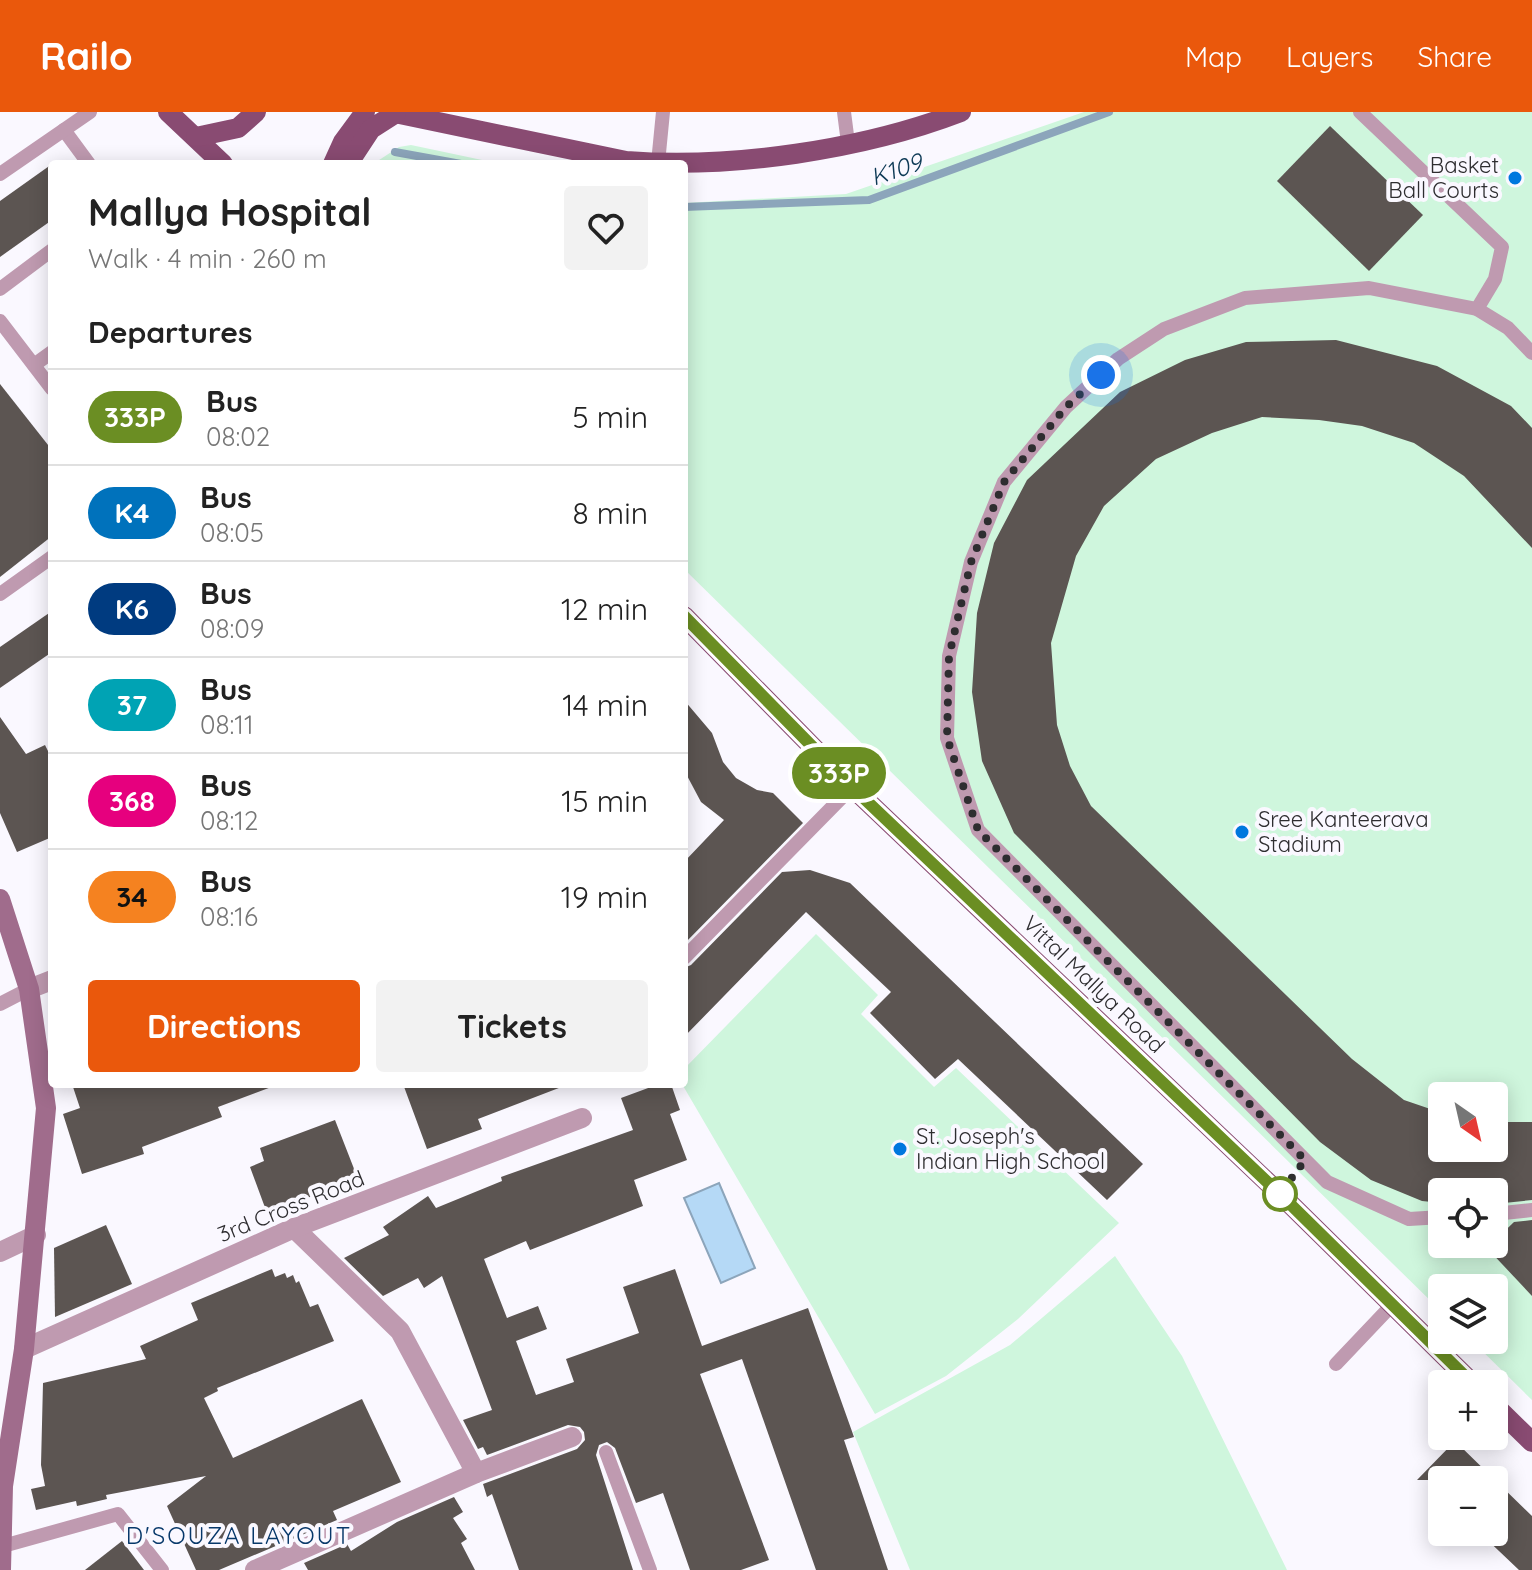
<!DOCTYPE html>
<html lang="en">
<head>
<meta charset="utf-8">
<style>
	body { margin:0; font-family:Quicksand,sans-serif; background:#f2f2f2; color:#222; height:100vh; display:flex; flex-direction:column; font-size:30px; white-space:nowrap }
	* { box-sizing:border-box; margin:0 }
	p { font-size:26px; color:#767676 }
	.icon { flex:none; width:44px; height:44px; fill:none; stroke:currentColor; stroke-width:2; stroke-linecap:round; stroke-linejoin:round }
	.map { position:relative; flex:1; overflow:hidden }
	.side { position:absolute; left:48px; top:48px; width:640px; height:928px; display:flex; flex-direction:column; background:#fff; border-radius:8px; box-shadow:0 4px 20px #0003 }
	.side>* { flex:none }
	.badge { padding:0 16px; border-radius:26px; font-size:28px; line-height:52px }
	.needle { width:52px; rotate:146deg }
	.tools { position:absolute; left:1428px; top:970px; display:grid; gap:16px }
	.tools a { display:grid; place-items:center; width:80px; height:80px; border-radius:8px; background:#fff; box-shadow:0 4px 20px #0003; font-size:40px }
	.you { position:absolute; width:40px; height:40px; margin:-20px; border:6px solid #fff; border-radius:50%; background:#1a73e8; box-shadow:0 0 0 12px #1a73e833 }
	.map>.badge { position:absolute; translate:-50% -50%; box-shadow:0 0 0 4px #fff }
	h2 { padding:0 40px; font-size:30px; line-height:72px }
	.round { display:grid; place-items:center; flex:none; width:84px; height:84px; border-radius:8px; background:#f2f2f2 }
	.headline { display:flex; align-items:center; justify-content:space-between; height:136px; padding:0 40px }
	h1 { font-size:38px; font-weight:700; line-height:60px }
	.primary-button { display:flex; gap:16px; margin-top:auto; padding:16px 40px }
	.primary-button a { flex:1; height:92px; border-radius:8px; background:#ea580c; color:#fff; font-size:32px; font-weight:700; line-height:92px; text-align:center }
	.primary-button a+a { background:#f2f2f2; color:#222 }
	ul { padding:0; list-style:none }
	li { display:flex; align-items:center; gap:24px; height:96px; padding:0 40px; border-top:2px solid #e0e0e0 }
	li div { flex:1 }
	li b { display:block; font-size:30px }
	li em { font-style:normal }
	li .badge { min-width:88px; font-weight:700; text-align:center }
	header { display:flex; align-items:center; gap:48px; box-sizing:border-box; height:112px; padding:0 40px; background:#ea580c; color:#fff }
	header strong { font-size:38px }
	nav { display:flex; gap:44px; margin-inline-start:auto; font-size:28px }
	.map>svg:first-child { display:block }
	.green { fill:#cff6dd; fill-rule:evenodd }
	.water { fill:#b5d9f6; stroke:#8ca5bb; stroke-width:2 }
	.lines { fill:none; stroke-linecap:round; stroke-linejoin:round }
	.stream { stroke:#8ca5bb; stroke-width:8 }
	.building { fill:#5c5552 }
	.lane { stroke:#bf9ab0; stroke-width:14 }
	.street { stroke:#bf9ab0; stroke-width:20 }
	.secondary { stroke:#a06c8c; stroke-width:20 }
	.primary { stroke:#894b72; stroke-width:20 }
	.line-casing { stroke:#fff; stroke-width:18 }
	.line { stroke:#6b8e23; stroke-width:12 }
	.walk { stroke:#2e2d30; stroke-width:8; stroke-dasharray:0 14.4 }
	.poi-dot { fill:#0077de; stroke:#faf8ff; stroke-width:3 }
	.stop-dot { fill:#fff; stroke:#6b8e23; stroke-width:4 }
	.labels { text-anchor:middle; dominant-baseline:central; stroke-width:8; stroke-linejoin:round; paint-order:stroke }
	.poi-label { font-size:22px; fill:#2e2d30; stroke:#faf8ff; text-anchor:start }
	.street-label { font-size:22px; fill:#2e2d30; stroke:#faf8ff }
	.water-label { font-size:24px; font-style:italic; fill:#0c3955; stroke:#faf8ff }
	.neighbourhood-label { font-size:24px; letter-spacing:2px; fill:#07386a; stroke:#faf8ff }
</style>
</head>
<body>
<header>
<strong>Railo</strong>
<nav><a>Map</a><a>Layers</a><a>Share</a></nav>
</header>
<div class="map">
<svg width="1532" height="1458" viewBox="0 0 1532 1458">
	<rect width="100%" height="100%" fill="#faf8ff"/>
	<g class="green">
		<path d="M 1084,0 L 1532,0 L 1532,1288 L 1471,1228 L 1494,1228 L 1494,1176 L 1442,1176 L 1442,1200 L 684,457 L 684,91 L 846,82 ZM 1442,984 L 1494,984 L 1494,1036 L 1442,1036 ZM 1442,1080 L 1494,1080 L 1494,1132 L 1442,1132 Z"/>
		<path d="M 411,33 L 501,52 L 373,52 L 399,35 Z"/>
		<path d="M 816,822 L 878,883 L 861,902 L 934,975 L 956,956 L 1119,1111 L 1018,1207 L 946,1264 L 875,1302 L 682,972 L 684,957 Z"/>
		<path d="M 1115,1144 L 1182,1244 L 1287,1458 L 910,1458 L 853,1320 L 1010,1233 Z"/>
	</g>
	<path class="water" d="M 719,1071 L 755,1156 L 721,1171 L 684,1086 Z"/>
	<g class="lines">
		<g class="stream">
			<path d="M 395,40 L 461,52"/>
			<path d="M 684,95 L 869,88 L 1109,0"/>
		</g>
	</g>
	<g class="building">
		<path d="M 1330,14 L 1423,103 L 1369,159 L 1277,69 Z"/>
		<path d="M 52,52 L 52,108 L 0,145 L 0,89 Z"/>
		<path d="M 1336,228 L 1437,254 L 1511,294 L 1532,316 L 1532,436 L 1464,364 L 1414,331 L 1362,314 L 1319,308 L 1262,305 L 1212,321 L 1156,347 L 1104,394 L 1076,444 L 1051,531 L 1057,613 L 1070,654 L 1091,694 L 1352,947 L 1404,988 L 1442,1001 L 1442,1036 L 1494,1036 L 1494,1010 L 1532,1010 L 1532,1088 L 1494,1092 L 1494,1080 L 1442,1080 L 1442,1091 L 1422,1089 L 1371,1068 L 1320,1030 L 1014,721 L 982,649 L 972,580 L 977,501 L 994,431 L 1027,368 L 1120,280 L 1185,248 L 1246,230 Z"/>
		<path d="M 0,272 L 52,338 L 52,424 L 0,465 Z"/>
		<path d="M 52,499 L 52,540 L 0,576 L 0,535 Z"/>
		<path d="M 684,588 L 712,621 L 723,650 L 736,666 L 757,678 L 773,681 L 803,711 L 684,832 L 684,750 L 724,708 L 701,690 L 684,658 Z"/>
		<path d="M 0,605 L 26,642 L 45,633 L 52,647 L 52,725 L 17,740 L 0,701 Z"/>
		<path d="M 810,758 L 850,771 L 1143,1052 L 1107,1088 L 958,947 L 935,967 L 870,901 L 891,880 L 806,800 L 684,925 L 684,856 L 691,853 L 782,760 Z"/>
		<path d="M 72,972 L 274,972 L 274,974 L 218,995 L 222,1005 L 142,1035 L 144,1042 L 82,1062 L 63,1002 L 80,996 Z"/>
		<path d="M 403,972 L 564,972 L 564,974 L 478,1007 L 482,1017 L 427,1037 Z"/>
		<path d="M 659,972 L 671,972 L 680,998 L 670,1002 L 687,1048 L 634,1068 L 643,1094 L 530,1138 L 526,1129 L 484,1147 L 507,1206 L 538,1194 L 547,1217 L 516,1229 L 536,1283 L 574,1270 L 566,1247 L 639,1221 L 623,1175 L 675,1157 L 702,1234 L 808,1196 L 854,1325 L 844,1328 L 888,1458 L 816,1458 L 742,1247 L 700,1262 L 769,1448 L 741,1458 L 690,1458 L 663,1381 L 636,1391 L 615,1336 L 607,1330 L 599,1333 L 596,1343 L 633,1458 L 519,1458 L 492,1382 L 487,1385 L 483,1372 L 577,1337 L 585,1328 L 584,1320 L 580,1315 L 568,1313 L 487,1343 L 483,1335 L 478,1337 L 463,1308 L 492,1298 L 442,1164 L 424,1176 L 418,1166 L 383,1184 L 344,1146 L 389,1123 L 383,1115 L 428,1084 L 436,1096 L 502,1069 L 501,1065 L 633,1018 L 621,986 Z"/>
		<path d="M 335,1008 L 358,1067 L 267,1101 L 250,1055 L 264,1049 L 260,1036 Z"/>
		<path d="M 1532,1108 L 1532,1184 L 1487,1136 L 1514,1110 Z"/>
		<path d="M 106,1113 L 132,1172 L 55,1205 L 54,1136 Z"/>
		<path d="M 272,1157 L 275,1165 L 285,1161 L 287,1166 L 293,1163 L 296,1171 L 299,1169 L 310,1195 L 318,1192 L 334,1229 L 217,1276 L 218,1279 L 204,1286 L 233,1346 L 362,1287 L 401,1370 L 333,1399 L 337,1408 L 219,1458 L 196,1458 L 167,1394 L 206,1364 L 106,1383 L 107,1387 L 77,1394 L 76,1389 L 36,1398 L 31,1377 L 45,1374 L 41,1353 L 43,1271 L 146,1247 L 140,1234 L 198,1208 L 191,1191 Z"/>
		<path d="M 1455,1329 L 1532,1404 L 1532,1458 L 1519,1458 L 1479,1420 L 1494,1420 L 1494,1368 L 1417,1368 Z"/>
		<path d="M 454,1385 L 463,1400 L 453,1406 L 467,1427 L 461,1431 L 475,1458 L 308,1458 L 304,1451 L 347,1432 L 351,1439 L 397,1410 Z"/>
		<path d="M 122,1429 L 144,1458 L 85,1458 Z"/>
	</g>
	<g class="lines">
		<g class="lane">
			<path d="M 844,0 L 848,31"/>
			<path d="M 1360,0 L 1502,135 L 1495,167 L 1477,197"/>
			<path d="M 64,18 L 89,52"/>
			<path d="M 658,51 L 663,0"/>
			<path d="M 0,62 L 90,0"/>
			<path d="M 0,177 L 52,138"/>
			<path d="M 0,209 L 52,277"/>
			<path d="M 34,253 L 52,240"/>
			<path d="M 0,482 L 52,445"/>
			<path d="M 684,846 L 852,675"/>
			<path d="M 0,892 L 29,877"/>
			<path d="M 1494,1102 L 1532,1098"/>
			<path d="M 1442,1105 L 1409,1107 L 1327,1070 L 978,718 L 947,626 L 949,544 L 971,450 L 1004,370 L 1066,295 L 1118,247 L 1164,217 L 1245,186 L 1369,176 L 1477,197 L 1508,216 L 1532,241"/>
			<path d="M 1336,1252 L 1392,1193"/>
			<path d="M 606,1340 L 650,1458"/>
			<path d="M 3,1434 L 118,1402 L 162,1458"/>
		</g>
		<g class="street">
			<path d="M 29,877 L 52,868"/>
			<path d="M 294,1116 L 400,1219 L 476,1361"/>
			<path d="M 0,1140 L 36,1123"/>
			<path d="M 24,1237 L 294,1116 L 582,1006"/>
			<path d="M 255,1458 L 476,1361 L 572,1325"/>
		</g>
		<path class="secondary" d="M 0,787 L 29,877 L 46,996 L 24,1237 L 3,1374 L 1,1458"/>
		<g class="primary">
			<path d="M 168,0 L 223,52"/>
			<path d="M 390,0 L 626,49 C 732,57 862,38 961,0"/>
			<path d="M 196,25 L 238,16 L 256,0"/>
			<path d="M 333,52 L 343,30 L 365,0"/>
			<path d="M 348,52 L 371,17 L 396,1"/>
			<path d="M 684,504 L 852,675 L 1283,1085 L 1473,1272"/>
			<path d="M 1494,1293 L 1532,1330"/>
		</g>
	</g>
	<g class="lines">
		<g class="line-casing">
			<path id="line" d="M 684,504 L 852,675 L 1283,1085 L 1473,1272"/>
		</g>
		<use href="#line" class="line"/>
		<path class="walk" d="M 1101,263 L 1066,295 L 1004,370 L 971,450 L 949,544 L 947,626 L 978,718 L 1305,1048 L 1280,1082"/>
	</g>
	<g class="poi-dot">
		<circle cx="1515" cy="66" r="8"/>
		<circle cx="1242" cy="720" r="8"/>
		<circle cx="900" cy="1037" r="8"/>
	</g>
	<circle class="stop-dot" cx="1280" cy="1082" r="16"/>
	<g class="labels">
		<g class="poi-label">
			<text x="1499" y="53" text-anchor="end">Basket<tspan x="1499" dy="25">Ball Courts</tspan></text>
			<text x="1258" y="707">Sree Kanteerava<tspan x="1258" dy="25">Stadium</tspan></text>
			<text x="916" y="1024">St. Joseph's<tspan x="916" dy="25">Indian High School</tspan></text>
		</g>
		<g class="street-label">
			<text transform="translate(1094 872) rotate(44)">Vittal Mallya Road</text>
			<text transform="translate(291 1094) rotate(-22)">3rd Cross Road</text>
		</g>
		<g class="water-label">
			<text transform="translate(896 57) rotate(-19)">K109</text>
		</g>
		<g class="neighbourhood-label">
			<text x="239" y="1423">D'SOUZA LAYOUT</text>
		</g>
	</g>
</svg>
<div class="tools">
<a><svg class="needle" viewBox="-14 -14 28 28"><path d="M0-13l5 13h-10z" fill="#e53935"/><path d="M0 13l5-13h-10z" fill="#767676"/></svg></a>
<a><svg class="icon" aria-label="locate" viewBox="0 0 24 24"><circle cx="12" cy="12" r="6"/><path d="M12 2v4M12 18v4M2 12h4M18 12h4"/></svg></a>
<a><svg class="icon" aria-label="layers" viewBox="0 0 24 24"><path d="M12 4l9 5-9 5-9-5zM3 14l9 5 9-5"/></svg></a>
<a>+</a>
<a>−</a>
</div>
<div class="you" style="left:1101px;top:263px"></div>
<b class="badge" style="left:839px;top:661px;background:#6b8e23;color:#fff">333P</b>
<section class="side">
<div class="headline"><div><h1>Mallya Hospital</h1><p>Walk · 4 min · 260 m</p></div><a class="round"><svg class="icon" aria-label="heart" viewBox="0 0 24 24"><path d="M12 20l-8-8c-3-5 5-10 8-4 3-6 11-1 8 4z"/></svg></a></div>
<h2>Departures</h2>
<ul>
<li><span class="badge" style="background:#6b8e23;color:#fff">333P</span><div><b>Bus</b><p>08:02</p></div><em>5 min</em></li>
<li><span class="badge" style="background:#0072bc;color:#fff">K4</span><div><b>Bus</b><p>08:05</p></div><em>8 min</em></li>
<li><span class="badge" style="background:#003b80;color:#fff">K6</span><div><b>Bus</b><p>08:09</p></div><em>12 min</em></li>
<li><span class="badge" style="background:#00a3b4;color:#fff">37</span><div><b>Bus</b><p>08:11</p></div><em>14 min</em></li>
<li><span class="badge" style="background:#e6007e;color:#fff">368</span><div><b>Bus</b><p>08:12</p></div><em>15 min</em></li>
<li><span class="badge" style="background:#f58220;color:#111">34</span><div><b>Bus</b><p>08:16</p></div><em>19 min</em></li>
</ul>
<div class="primary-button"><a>Directions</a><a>Tickets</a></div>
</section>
</div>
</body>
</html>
